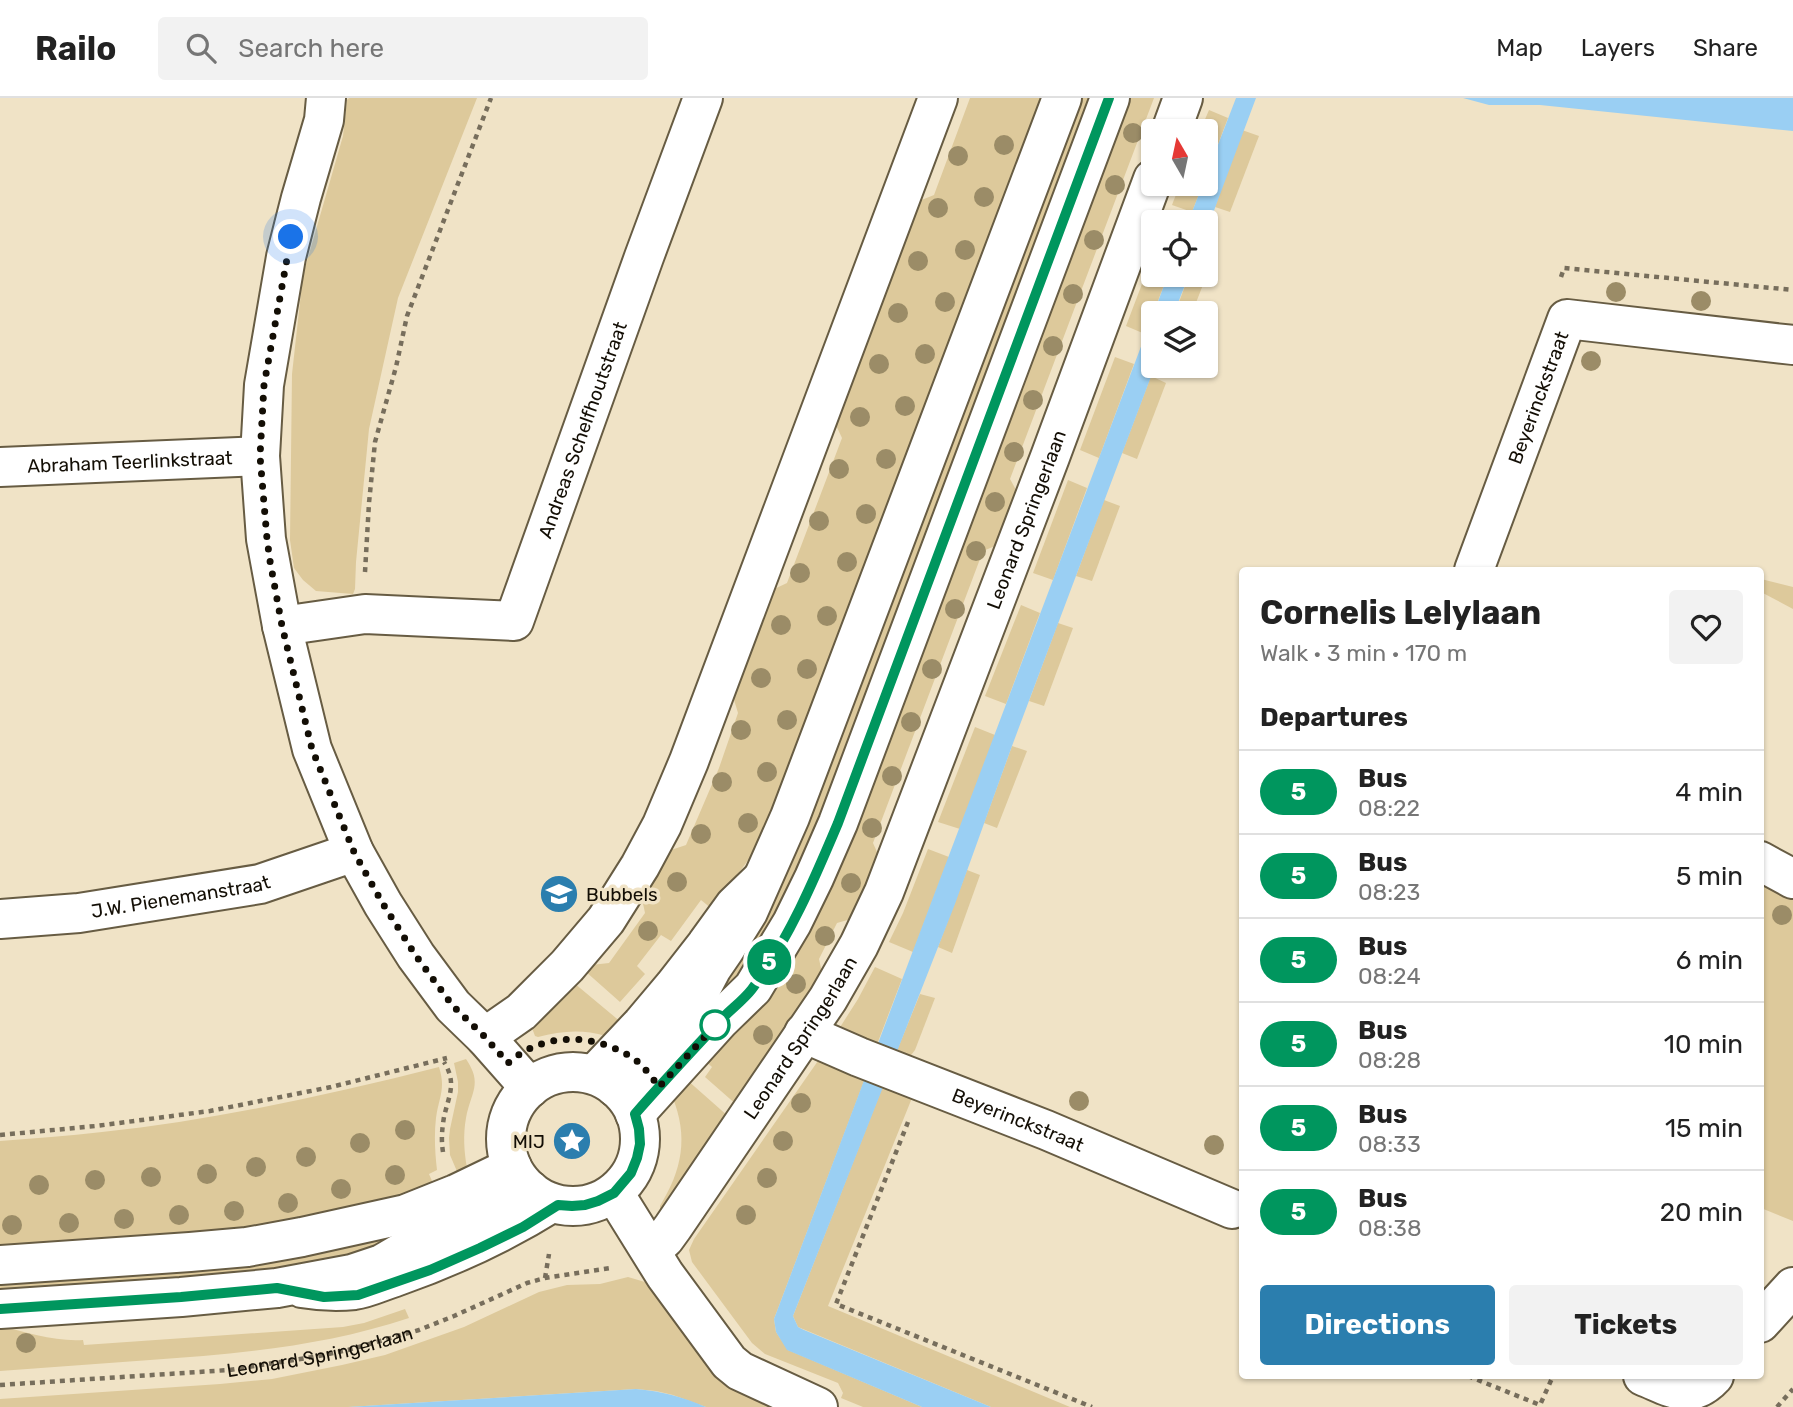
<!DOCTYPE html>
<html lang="en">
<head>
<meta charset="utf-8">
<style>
	body { margin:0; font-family:Rubik,sans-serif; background:#f2f2f2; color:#222; height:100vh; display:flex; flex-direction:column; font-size:26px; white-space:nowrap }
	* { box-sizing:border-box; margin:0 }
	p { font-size:23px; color:#767676 }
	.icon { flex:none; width:38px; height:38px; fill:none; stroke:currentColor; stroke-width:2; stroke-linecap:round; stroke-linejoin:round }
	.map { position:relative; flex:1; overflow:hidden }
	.side { position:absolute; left:1239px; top:469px; width:525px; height:812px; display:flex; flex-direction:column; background:#fff; border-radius:7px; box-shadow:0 2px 5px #0004 }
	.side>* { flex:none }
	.badge { padding:0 14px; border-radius:23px; font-size:24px; line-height:46px }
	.needle { width:46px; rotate:351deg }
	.fabs { position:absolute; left:1141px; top:21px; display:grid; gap:14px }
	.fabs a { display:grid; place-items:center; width:77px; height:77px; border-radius:7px; background:#fff; box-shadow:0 2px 5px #0004; font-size:35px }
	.you { position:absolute; width:35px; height:35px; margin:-18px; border:5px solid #fff; border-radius:50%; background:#1a73e8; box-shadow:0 0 0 10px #1a73e833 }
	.map>.badge { position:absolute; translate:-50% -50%; box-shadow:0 0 0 4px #fff }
	h2 { padding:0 21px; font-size:26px; line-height:63px }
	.round { display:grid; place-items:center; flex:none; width:74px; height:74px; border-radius:7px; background:#f2f2f2 }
	.summary { display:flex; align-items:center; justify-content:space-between; height:119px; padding:0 21px }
	h1 { font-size:33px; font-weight:700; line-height:52px }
	.primary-button { display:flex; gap:14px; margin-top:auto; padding:14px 21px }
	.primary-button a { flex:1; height:80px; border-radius:7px; background:#2b7eae; color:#fff; font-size:28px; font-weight:700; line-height:80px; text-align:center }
	.primary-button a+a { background:#f2f2f2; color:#222 }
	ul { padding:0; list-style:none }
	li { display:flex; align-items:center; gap:21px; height:84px; padding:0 21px; border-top:2px solid #e0e0e0 }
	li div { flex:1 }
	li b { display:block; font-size:26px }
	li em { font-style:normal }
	li .badge { min-width:77px; font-weight:700; text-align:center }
	header { display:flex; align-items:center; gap:42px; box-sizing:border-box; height:98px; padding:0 35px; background:#fff; border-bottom:2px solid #e0e0e0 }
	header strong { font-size:33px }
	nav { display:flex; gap:38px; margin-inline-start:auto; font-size:24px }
	.search { width:490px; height:63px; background:#f2f2f2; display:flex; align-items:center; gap:18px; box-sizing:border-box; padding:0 24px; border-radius:7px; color:#767676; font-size:26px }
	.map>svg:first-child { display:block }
	.green { fill:#ddc99b }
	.water { fill:#9acff3 }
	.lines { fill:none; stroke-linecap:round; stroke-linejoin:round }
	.lane-casing { stroke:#675c43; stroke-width:32 }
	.street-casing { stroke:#675c43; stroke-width:42 }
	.secondary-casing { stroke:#675c43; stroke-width:42 }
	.path { stroke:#776e5c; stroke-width:4.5; stroke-dasharray:5 5; stroke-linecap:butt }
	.lane { stroke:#fff; stroke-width:28 }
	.street { stroke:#fff; stroke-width:38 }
	.secondary { stroke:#fff; stroke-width:38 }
	.tree { fill:#9b8c67 }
	.line-casing { stroke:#fff; stroke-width:16 }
	.line { stroke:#00965e; stroke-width:10 }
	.walk { stroke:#130e05; stroke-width:7; stroke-dasharray:0 12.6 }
	.stop-dot { fill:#fff; stroke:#00965e; stroke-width:3.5 }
	.labels { text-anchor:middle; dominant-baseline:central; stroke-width:7; stroke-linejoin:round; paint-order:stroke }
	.street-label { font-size:19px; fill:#130e05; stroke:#f0e3c6 }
	.poi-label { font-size:19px; fill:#130e05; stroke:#f0e3c6; text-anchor:start }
</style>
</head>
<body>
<header>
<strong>Railo</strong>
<div class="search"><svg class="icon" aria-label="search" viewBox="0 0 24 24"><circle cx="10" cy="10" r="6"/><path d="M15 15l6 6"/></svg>Search here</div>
<nav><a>Map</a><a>Layers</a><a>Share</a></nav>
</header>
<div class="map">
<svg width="1793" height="1309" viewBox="0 0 1793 1309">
	<rect width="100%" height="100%" fill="#f0e3c6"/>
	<g class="green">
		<path d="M 349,0 L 477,0 L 398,200 L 369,331 L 356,464 L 355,491 L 353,496 L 316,493 L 303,482 L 294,470 L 290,442 L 292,276 L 303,177 L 343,38 L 347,2 Z"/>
		<path d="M 970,0 L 1048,0 L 763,742 L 712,811 L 701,802 L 671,843 L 661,837 L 637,868 L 645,876 L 620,904 L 585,873 L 591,867 L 609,865 L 645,815 L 641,796 L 665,754 L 686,747 L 719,670 L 738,615 L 732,595 L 770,493 L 787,485 L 842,340 L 834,323 L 914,105 L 934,97 Z"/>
		<path d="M 1076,0 L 1096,0 L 815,745 L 765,846 L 728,890 L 724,887 Z"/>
		<path d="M 1124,0 L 1154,0 L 1010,381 L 1020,399 L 1000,446 L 983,453 L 873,745 L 881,763 L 858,819 L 837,825 L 819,861 L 823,879 L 738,1008 L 705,979 L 712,969 L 703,961 L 747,918 Z"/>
		<path d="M 1209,12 L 1228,20 L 1206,78 L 1206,33 L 1200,33 Z"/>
		<path d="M 1242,32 L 1259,38 L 1230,114 L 1215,109 Z"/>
		<path d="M 1180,86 L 1203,86 L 1192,114 L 1172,107 Z"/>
		<path d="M 1153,157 L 1153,177 L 1168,177 L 1145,236 L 1126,228 Z"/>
		<path d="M 1206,159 L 1213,161 L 1192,215 L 1175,215 L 1189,177 L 1206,177 Z"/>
		<path d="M 1115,259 L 1134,266 L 1099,360 L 1080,352 Z"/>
		<path d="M 1151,278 L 1166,285 L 1137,361 L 1122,355 Z"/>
		<path d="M 1068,382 L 1087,390 L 1053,482 L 1033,475 Z"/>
		<path d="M 1104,402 L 1120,408 L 1092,483 L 1076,478 Z"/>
		<path d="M 1761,481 L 1793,489 L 1793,511 L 1761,494 Z"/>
		<path d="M 1021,507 L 1040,515 L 1006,606 L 985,598 Z"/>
		<path d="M 1058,525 L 1073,530 L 1044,608 L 1029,603 Z"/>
		<path d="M 975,629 L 995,637 L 960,731 L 938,724 Z"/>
		<path d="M 1012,648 L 1027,653 L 997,730 L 984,725 Z"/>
		<path d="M 928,751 L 949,759 L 913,854 L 889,844 L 903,815 Z"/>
		<path d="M 967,772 L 980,777 L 952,855 L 938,849 Z"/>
		<path d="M 1760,778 L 1793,796 L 1793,1123 L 1761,1110 Z"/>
		<path d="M 875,869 L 902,881 L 876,949 L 837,934 L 858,901 Z"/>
		<path d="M 574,885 L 622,925 L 606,938 C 582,931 561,933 538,939 L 535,938 L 532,930 Z"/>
		<path d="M 920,896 L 935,900 L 915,952 L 908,961 L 896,955 Z"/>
		<path d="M 820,960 L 866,978 L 774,1221 L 776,1234 L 788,1252 L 922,1309 L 863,1309 L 841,1300 L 843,1295 L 838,1285 L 765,1256 L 752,1245 L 692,1164 L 689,1152 L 694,1141 Z"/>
		<path d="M 466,961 C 483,986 471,994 466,1020 C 463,1037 464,1053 467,1070 L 459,1078 L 450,1057 L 449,1040 L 450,1031 L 458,994 L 458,984 L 454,965 Z"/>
		<path d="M 439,969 C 446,991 439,999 436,1020 C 434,1037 435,1055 437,1072 L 429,1076 L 435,1090 L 269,1133 L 0,1154 L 0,1043 C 34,1040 68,1038 102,1034 C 215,1022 328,997 439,969 Z"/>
		<path d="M 686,981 L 729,1019 L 662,1113 L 660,1112 L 660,1108 C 682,1072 689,1039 672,998 Z"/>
		<path d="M 884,985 L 914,995 L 828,1208 L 1070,1309 L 991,1309 L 798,1229 L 793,1218 Z"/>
		<path d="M 383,1138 L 384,1143 L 381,1146 L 342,1164 L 0,1199 L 0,1180 Z"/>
		<path d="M 628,1179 L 645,1184 L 782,1309 L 706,1309 L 673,1297 L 656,1293 L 636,1291 L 348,1309 L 0,1309 L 0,1301 L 220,1286 L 272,1281 L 342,1267 L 385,1257 L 464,1229 L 539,1194 L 567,1187 L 600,1186 Z"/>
		<path d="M 405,1211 L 409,1220 C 325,1248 238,1256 150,1262 C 100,1266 50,1269 0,1273 L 0,1228 C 26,1234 56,1244 83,1242 L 84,1247 L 343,1229 L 364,1225 Z"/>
	</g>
	<g class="water">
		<path d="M 1236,0 L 1256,0 L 1206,134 L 1206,124 L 1188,124 L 1203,86 L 1206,86 L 1206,78 Z"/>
		<path d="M 1463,0 L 1793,0 L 1793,33 L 1540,7 L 1489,7 Z"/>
		<path d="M 1168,177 L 1189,177 L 1174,215 L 1153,215 L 1153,268 L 1155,268 L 1012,648 L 955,806 L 793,1218 L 798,1229 L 804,1232 L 991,1309 L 922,1309 L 787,1252 L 776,1234 L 774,1221 Z"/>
		<path d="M 636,1291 C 661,1293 683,1299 706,1309 L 348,1309 Z"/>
	</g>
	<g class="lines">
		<g class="lane-casing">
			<g id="lane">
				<path d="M 588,976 L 638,923 L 670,885 L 702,844 L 731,804 L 758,778"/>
				<path d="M 301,1195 C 319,1198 336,1199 355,1197 C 369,1195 383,1188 396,1184 C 453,1164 507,1139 558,1107"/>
			</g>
		</g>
		<g class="street-casing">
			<g id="street">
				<path d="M 326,0 L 324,22 L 301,100 L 286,159 L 264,287 L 260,358 L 266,441 L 282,528 L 312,651 L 354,754 L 383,806 L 416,858 L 453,908 L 485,939 L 530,990"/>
				<path d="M 1171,33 L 1183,0"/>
				<path id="s2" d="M 0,369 L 260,358"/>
				<path id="s3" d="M 1474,472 L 1567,221 L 1793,247"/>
				<path id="s4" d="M 282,528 L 365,516 L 514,523 L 644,159 L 703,0"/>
				<path d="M 1760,763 L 1793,781"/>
				<path id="s5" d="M 0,821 L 79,815 L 260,786 L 354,754"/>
				<path id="s6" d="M 804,935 L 859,959 L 1046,1032 L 1232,1111"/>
				<path d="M 485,939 L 521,914 L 567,868 L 606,822 L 640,768 L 662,727 L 689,663 L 938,0"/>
				<path d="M 614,1095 L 665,1177 L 729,1264 L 740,1273 L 818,1309"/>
				<path id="s7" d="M 651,1153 L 665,1140 L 673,1129 L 828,901 L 859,847 L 884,794 L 1050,359 L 1153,81"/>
				<path d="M 1760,1225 L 1793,1189"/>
				<path d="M 1643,1278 C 1671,1289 1690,1304 1714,1278"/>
			</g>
		</g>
		<g class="secondary-casing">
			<g id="secondary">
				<circle cx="573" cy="1041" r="67"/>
				<path d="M 615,989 L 661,941 L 686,912 L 702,889 L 712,870 L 725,851 L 748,814 L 790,719 L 1062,0"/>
				<path d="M 635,1016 L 720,922 L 753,890 L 792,825 L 814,780 L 838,725 L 1110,0"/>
				<path d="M 0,1167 L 190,1154 L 247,1149 L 302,1139 L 406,1116 L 456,1096 L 512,1069"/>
				<path d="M 0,1211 L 181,1199 L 277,1190 L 352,1176 L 382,1166 L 411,1149 L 468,1124 L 530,1092"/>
			</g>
		</g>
		<g class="path">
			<path d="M 1561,179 L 1564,170 L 1793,192"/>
			<path d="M 365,474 L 369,405 L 375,344 L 396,269 L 407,218 L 491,0"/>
			<path d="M 908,1024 L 836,1206 L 1092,1309"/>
			<path d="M 0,1037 L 96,1028 L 210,1013 L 331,989 L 447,960"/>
			<path d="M 443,1054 C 441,1042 442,1031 444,1019 C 449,997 457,985 444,964"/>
			<path d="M 545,1180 L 549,1156"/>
			<path d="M 1468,1278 L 1540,1307 L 1553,1278"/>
			<path id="s1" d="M 0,1287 L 229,1272 L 313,1259 L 348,1252 L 419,1232 L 454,1218 L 527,1185 L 545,1180 L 611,1170"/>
			<path d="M 1777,1309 L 1793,1291"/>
		</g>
		<use href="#lane" class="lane"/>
		<use href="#street" class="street"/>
		<use href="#secondary" class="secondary"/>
	</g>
	<g class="tree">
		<circle cx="1133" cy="35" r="10"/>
		<circle cx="1004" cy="47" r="10"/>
		<circle cx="958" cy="58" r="10"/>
		<circle cx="1115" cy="87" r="10"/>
		<circle cx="984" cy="99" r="10"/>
		<circle cx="938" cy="110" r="10"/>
		<circle cx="1094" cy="142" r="10"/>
		<circle cx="965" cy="152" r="10"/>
		<circle cx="918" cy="163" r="10"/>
		<circle cx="1616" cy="194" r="10"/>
		<circle cx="1073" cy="196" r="10"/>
		<circle cx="1701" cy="203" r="10"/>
		<circle cx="945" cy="204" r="10"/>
		<circle cx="898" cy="215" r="10"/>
		<circle cx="1053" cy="248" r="10"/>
		<circle cx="925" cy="256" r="10"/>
		<circle cx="1591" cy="263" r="10"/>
		<circle cx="879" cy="266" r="10"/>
		<circle cx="1033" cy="302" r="10"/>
		<circle cx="905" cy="308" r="10"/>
		<circle cx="860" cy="319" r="10"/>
		<circle cx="1014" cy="354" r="10"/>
		<circle cx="886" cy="361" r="10"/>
		<circle cx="839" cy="371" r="10"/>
		<circle cx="995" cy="404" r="10"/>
		<circle cx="866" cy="416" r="10"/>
		<circle cx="819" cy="423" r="10"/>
		<circle cx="976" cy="453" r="10"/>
		<circle cx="847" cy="464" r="10"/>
		<circle cx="800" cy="475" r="10"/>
		<circle cx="955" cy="511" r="10"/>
		<circle cx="827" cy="518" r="10"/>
		<circle cx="781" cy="527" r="10"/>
		<circle cx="807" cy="571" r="10"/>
		<circle cx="932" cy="571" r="10"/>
		<circle cx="761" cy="580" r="10"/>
		<circle cx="787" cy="622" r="10"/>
		<circle cx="911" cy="624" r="10"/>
		<circle cx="741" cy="632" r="10"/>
		<circle cx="767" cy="674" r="10"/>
		<circle cx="892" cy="678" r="10"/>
		<circle cx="722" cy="684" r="10"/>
		<circle cx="748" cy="725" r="10"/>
		<circle cx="872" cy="730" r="10"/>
		<circle cx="701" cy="736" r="10"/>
		<circle cx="677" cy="784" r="10"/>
		<circle cx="851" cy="785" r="10"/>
		<circle cx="1782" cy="817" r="10"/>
		<circle cx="648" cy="833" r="10"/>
		<circle cx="825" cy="838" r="10"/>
		<circle cx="796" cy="886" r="10"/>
		<circle cx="763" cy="937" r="10"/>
		<circle cx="1079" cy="1003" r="10"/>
		<circle cx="801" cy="1005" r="10"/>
		<circle cx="405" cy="1032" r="10"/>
		<circle cx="783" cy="1043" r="10"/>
		<circle cx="360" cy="1045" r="10"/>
		<circle cx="1214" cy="1047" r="10"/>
		<circle cx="306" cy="1059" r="10"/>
		<circle cx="256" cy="1069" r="10"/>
		<circle cx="207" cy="1076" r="10"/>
		<circle cx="395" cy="1077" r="10"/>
		<circle cx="151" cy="1079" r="10"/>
		<circle cx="767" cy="1080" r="10"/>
		<circle cx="95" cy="1082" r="10"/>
		<circle cx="39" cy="1087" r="10"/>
		<circle cx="341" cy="1091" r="10"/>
		<circle cx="288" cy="1105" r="10"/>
		<circle cx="234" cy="1113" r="10"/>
		<circle cx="179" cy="1117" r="10"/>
		<circle cx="746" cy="1117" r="10"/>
		<circle cx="124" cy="1121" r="10"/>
		<circle cx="69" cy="1125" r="10"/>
		<circle cx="12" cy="1127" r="10"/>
		<circle cx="26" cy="1245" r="10"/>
	</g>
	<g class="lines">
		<g class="line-casing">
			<path id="line" d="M 0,1211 L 181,1199 L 277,1190 L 324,1199 L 358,1197 L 430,1172 L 480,1150 L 523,1129 L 558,1107 L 572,1108 L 585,1107 L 598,1103 L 614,1095 L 631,1075 L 637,1060 L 640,1046 L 639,1031 L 635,1016 C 662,985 690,955 718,925 C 728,913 742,904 752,891 C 789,841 814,782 838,725 L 1109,0"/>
		</g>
		<use href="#line" class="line"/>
		<path class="walk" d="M 291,139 L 264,287 L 260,358 L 267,441 L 270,463 L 282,528 L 312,651 L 354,754 L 383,806 L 416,858 L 453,908 L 485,939 L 508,965 C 513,961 519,956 525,953 C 561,933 607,940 638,964 C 646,971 653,981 659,989 L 720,922 L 715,927"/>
	</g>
	<defs>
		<g id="school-disc" transform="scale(2.0125)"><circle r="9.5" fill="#2b7eae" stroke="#f0e3c6"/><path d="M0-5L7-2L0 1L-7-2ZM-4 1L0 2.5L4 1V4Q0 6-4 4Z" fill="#fff"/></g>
		<g id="sight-disc" transform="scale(2.0125)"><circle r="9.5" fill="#2b7eae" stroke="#f0e3c6"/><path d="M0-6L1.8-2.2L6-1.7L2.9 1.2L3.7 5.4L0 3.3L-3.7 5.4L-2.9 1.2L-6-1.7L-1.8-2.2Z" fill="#fff"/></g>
	</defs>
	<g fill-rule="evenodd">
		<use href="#school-disc" x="559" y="796"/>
		<use href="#sight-disc" x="572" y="1043"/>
	</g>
	<circle class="stop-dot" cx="715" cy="927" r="14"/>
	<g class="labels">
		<g class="street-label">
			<text stroke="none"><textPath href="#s3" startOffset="184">Beyerinckstraat</textPath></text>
			<text stroke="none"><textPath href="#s4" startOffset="436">Andreas Schelfhoutstraat</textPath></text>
			<text stroke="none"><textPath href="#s2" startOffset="130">Abraham Teerlinkstraat</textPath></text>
			<text stroke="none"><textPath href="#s7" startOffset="828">Leonard Springerlaan</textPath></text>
			<text stroke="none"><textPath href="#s5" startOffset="182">J.W. Pienemanstraat</textPath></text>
			<text stroke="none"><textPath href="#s7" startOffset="261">Leonard Springerlaan</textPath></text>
			<text stroke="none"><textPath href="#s6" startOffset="231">Beyerinckstraat</textPath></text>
			<text stroke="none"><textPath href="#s1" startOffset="322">Leonard Springerlaan</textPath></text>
		</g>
		<g class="poi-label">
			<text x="586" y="796">Bubbels</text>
			<text x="545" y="1043" text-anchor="end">MIJ</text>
		</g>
	</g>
</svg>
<div class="fabs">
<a><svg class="needle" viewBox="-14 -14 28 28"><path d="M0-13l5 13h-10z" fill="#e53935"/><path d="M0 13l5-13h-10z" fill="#767676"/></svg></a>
<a><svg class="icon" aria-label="locate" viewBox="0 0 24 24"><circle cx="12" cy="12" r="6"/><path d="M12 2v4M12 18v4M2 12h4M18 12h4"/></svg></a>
<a><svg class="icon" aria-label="layers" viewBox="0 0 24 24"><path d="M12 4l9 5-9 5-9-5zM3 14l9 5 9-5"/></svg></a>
</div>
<div class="you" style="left:291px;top:139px"></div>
<b class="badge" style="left:769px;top:864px;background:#00965e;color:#fff">5</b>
<section class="side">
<div class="summary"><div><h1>Cornelis Lelylaan</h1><p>Walk · 3 min · 170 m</p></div><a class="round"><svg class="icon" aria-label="heart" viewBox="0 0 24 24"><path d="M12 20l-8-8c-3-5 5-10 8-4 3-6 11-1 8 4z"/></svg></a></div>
<h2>Departures</h2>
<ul>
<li><span class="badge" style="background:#00965e;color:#fff">5</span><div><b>Bus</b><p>08:22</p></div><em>4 min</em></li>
<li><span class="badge" style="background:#00965e;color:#fff">5</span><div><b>Bus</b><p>08:23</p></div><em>5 min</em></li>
<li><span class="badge" style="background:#00965e;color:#fff">5</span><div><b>Bus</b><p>08:24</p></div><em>6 min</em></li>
<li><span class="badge" style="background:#00965e;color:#fff">5</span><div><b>Bus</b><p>08:28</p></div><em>10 min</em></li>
<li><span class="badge" style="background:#00965e;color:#fff">5</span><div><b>Bus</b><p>08:33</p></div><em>15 min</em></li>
<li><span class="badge" style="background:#00965e;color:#fff">5</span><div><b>Bus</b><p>08:38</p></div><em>20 min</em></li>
</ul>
<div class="primary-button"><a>Directions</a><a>Tickets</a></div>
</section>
</div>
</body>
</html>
